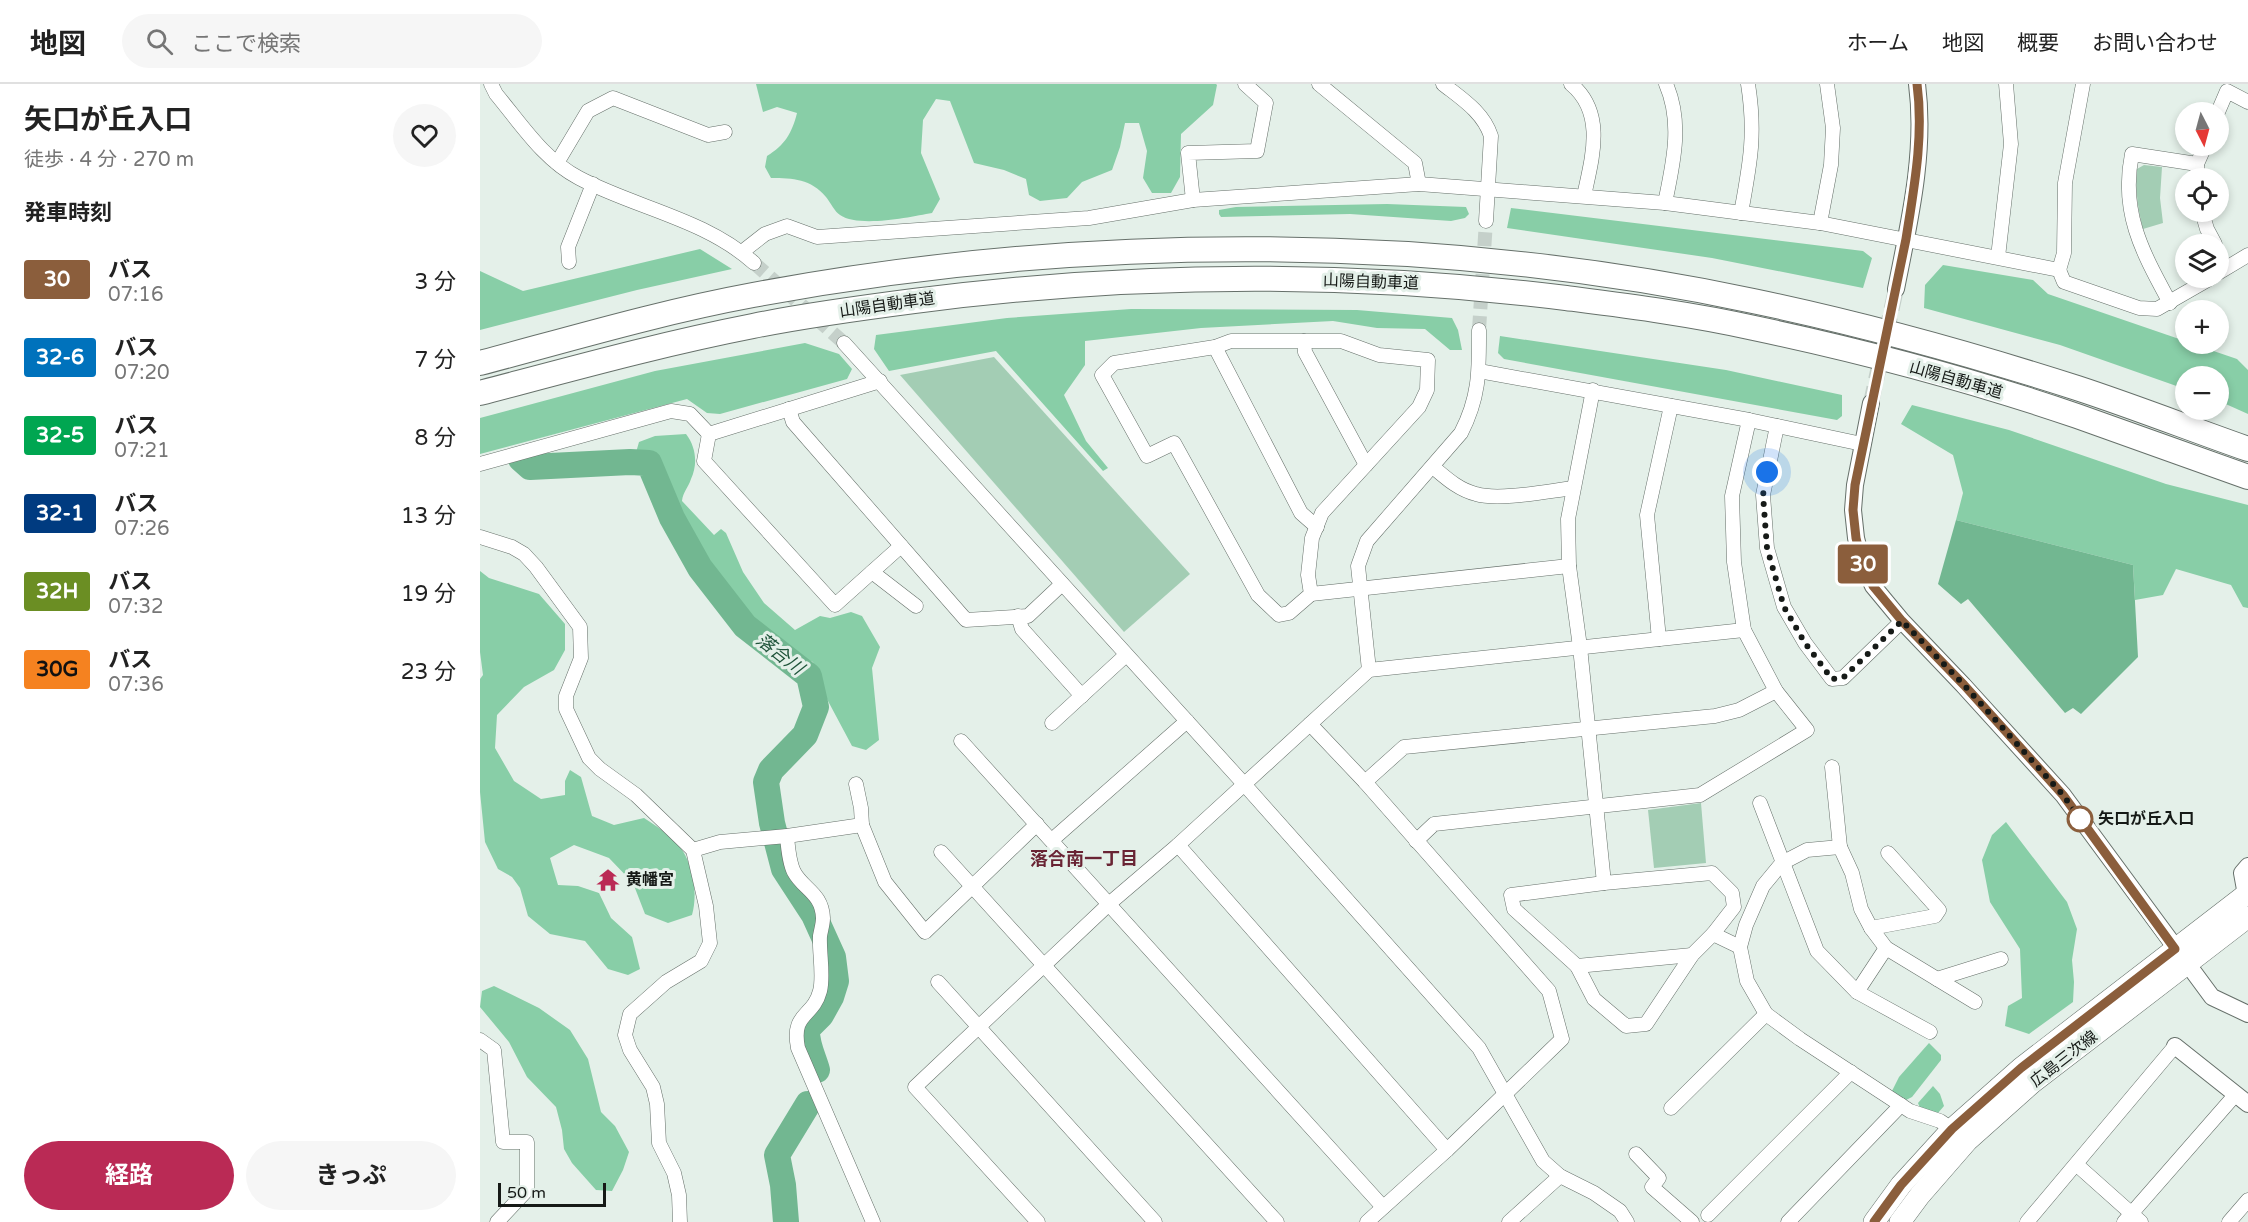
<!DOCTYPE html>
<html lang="ja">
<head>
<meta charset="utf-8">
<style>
	body { margin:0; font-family:"Varela Round","Noto Sans JP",sans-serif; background:#f6f6f6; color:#222; height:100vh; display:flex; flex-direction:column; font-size:22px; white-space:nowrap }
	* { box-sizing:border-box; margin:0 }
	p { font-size:20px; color:#767676 }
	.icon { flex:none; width:33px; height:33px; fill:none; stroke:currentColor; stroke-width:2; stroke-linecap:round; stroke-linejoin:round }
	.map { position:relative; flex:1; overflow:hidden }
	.side { display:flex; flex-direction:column; background:#fff; width:480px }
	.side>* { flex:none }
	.badge { padding:0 12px; border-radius:4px; font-size:21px; line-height:39px }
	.needle { width:39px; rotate:174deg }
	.controls { position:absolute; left:1695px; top:18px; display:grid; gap:12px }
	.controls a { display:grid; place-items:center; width:54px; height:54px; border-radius:50%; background:#fff; box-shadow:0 3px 9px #0003; font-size:30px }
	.scale { position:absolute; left:18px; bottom:15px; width:108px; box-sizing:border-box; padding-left:6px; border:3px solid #161a17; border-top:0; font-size:16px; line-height:21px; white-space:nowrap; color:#161a17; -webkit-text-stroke:4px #e4f0e9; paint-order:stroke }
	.you { position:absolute; width:30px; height:30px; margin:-15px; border:4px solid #fff; border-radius:50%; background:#1a73e8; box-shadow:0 0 0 9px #1a73e833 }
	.map>.badge { position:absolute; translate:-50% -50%; box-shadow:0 0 0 3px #fff }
	h2 { padding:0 24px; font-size:22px; line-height:54px }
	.round { display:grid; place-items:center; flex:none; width:63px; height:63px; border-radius:32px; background:#f6f6f6 }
	.head { display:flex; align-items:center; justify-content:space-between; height:102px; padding:0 24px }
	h1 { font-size:28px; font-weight:700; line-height:45px }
	.button { display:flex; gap:12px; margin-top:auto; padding:12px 24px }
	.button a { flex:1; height:69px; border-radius:36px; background:#ba2a55; color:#fff; font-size:24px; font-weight:700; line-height:69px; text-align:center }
	.button a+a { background:#f6f6f6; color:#222 }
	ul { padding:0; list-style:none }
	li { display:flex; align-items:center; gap:18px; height:78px; padding:0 24px }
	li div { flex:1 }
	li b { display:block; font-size:22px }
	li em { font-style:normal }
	li .badge { min-width:66px; font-weight:700; text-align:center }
	header { display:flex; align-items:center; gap:36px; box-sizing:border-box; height:84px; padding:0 30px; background:#fff; border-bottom:2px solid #e0e0e0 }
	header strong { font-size:28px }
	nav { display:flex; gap:33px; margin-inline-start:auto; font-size:21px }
	.search { width:420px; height:54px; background:#f6f6f6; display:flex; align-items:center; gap:15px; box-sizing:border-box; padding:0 21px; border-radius:33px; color:#767676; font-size:22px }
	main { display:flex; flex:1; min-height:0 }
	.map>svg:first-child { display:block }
	.green { fill:#a3cdb4 }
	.forest { fill:#88cea7 }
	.water { fill:#72b791 }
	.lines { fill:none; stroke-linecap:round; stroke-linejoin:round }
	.river { stroke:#72b791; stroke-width:26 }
	.minor-tunnel { stroke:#c5d0ca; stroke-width:14; stroke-dasharray:14 7; stroke-linecap:butt }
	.tertiary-tunnel { stroke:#c5d0ca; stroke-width:16; stroke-dasharray:16 8; stroke-linecap:butt }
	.minor-casing { stroke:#66706a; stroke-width:15 }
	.tertiary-casing { stroke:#66706a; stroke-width:18 }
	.primary-casing { stroke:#66706a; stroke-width:22 }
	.motorway-casing { stroke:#66706a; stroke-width:26 }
	.minor { stroke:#fff; stroke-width:14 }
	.tertiary { stroke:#fff; stroke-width:16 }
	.primary { stroke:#fff; stroke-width:21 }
	.motorway { stroke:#fff; stroke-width:24 }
	.line-casing { stroke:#fff; stroke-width:14 }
	.line { stroke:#8b5e3c; stroke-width:9 }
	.walk { stroke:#161a17; stroke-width:6; stroke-dasharray:0 10.8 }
	.stop-dot { fill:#fff; stroke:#8b5e3c; stroke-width:3 }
	.labels { text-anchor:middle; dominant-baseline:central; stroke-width:6; stroke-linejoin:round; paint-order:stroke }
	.street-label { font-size:16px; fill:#161a17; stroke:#e4f0e9 }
	.stop-label { font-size:16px; font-weight:bold; fill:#161a17; stroke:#e4f0e9; text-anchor:start }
	.poi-label { font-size:16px; font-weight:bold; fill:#161a17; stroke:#e4f0e9; text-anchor:start }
	.water-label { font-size:18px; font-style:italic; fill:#1f543a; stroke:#e4f0e9 }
	.neighbourhood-label { font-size:18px; font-weight:bold; fill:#692434; stroke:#e4f0e9 }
</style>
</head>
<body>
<header>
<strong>地図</strong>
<div class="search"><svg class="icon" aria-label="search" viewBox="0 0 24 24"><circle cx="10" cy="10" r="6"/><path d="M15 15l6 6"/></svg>ここで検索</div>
<nav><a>ホーム</a><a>地図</a><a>概要</a><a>お問い合わせ</a></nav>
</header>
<main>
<section class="side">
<div class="head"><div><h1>矢口が丘入口</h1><p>徒歩 · 4 分 · 270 m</p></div><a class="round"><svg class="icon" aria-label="heart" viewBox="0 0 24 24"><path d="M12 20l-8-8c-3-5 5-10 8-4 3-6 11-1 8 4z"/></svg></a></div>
<h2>発車時刻</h2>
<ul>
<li><span class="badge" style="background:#8b5e3c;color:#fff">30</span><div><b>バス</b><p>07:16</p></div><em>3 分</em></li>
<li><span class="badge" style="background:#0072bc;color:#fff">32-6</span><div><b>バス</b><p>07:20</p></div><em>7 分</em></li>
<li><span class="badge" style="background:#00a651;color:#fff">32-5</span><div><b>バス</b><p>07:21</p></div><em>8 分</em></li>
<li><span class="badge" style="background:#003b80;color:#fff">32-1</span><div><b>バス</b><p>07:26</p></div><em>13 分</em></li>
<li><span class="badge" style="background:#6b8e23;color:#fff">32H</span><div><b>バス</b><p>07:32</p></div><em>19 分</em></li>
<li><span class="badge" style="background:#f58220;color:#111">30G</span><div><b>バス</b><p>07:36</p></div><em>23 分</em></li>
</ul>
<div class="button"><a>経路</a><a>きっぷ</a></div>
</section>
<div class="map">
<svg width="1768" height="1138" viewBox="0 0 1768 1138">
	<rect width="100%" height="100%" fill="#e4f0e9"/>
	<g class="green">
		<path d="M 1664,81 L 1682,83 L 1680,114 L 1683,139 L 1663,145 C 1658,126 1655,106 1657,85 Z"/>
		<path d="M 514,273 L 710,490 L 644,548 L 420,291 Z"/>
		<path d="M 1221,719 L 1226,779 L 1174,784 L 1168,726 Z"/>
	</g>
	<g class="forest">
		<path d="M 276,0 L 736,0 L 737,1 L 733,21 L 701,50 L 700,93 L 691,109 L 672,109 L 663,94 L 667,67 L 659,39 L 645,39 L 640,63 L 632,86 L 602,98 L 587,114 L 560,117 L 549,111 L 546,95 L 524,86 L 494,79 L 470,17 L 456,15 L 443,36 L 441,69 L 460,115 L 452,129 C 430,133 379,144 360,131 C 355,128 350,118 346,113 C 331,95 313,94 291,94 L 285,83 L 287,72 C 305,61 312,49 317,29 L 297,23 L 283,28 Z"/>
		<path d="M 907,120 L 986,123 L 989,130 L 985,134 L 971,137 L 870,130 L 741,133 L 739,130 L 739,126 L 756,123 Z"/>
		<path d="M 1031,124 L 1383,167 L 1392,174 L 1383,204 L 1232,174 L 1027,144 Z"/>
		<path d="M 220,165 L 252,185 L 157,206 L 0,246 L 0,187 L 43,207 Z"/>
		<path d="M 1463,181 L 1553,196 L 1568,210 L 1705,257 L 1706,260 L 1713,260 L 1757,275 L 1768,286 L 1768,330 L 1739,317 L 1738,292 L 1706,292 L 1705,305 L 1580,261 L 1444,224 L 1445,201 Z"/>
		<path d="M 651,225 L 877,226 L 972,234 L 978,246 L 982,266 L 970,266 L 945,245 L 897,244 L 853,237 L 721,244 L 605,257 L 605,281 L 584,311 L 606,357 L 628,384 L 623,387 L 516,267 L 409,287 L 394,265 L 396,251 L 527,234 Z"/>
		<path d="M 1020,252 L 1246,286 L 1362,311 L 1362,332 L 1357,336 L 1024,275 L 1018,269 Z"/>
		<path d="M 325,259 L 359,270 L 372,285 L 367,295 L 240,330 L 227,329 L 207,315 L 0,370 L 0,334 L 175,287 Z"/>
		<path d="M 1432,321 L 1529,346 L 1686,400 L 1768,421 L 1768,524 L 1763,523 L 1751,501 L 1696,485 L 1683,511 L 1655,516 L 1653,481 L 1476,436 L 1483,409 L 1473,371 L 1421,340 Z"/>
		<path d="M 206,350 C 216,363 218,380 211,395 C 208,404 203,408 202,417 L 234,451 L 241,445 L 246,449 L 263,488 L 284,519 L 315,546 L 340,532 L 350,534 L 371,528 L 382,532 L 400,563 L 392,584 L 399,656 L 386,666 L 372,662 L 340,602 L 333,578 L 316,572 L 294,570 L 268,542 L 252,516 L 229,488 L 195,431 L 174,378 L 155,372 L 159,358 L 175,352 Z"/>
		<path d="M 0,487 L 9,494 L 59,510 L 85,540 L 85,566 L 74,586 L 44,603 L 17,631 L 15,664 L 34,697 L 61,715 L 85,711 L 85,697 L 90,686 L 101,693 L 112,732 L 134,741 L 164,734 C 173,740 183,746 191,753 C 212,771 219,806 212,831 L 188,839 L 165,830 L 153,799 L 129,774 L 94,761 L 70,774 L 78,801 L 98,802 L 119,809 L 131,834 L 152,853 L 160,885 L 148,891 L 128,885 L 105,857 L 70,850 L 48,832 L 40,804 L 32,793 L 18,785 L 5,758 L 0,708 L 0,595 L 3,591 L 0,568 Z"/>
		<path d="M 1526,738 L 1587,818 L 1597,845 L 1592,876 L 1594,898 L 1593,918 L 1549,950 L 1525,942 L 1528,922 L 1542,914 L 1540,865 L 1510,818 L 1502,776 L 1512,751 Z"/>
		<path d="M 14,902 L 59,924 L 90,946 L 108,975 L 121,1028 L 135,1042 L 149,1068 L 143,1086 L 132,1107 L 116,1106 L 92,1079 L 84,1065 L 82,1046 L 76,1023 L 47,993 L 29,958 L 0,923 L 2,907 Z"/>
		<path d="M 1449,959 L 1461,971 L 1461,976 L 1432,1013 L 1426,1016 L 1411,1009 L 1419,993 Z"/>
		<path d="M 1453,1002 L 1460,1010 L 1464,1022 L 1458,1029 L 1440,1024 L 1438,1019 Z"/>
	</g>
	<path class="water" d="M 1476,436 L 1653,481 L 1658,573 L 1601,630 L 1593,624 L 1585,629 L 1488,515 L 1481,520 L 1458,500 Z"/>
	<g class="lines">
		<g class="river">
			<path d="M 41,375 L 50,383 L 150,378 L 169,379 L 192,434 L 220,484 L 265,542 L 329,592 L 336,623 L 325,651 L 291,686 L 286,698 L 292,739 L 304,785 L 334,831 L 353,873 L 356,897 L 351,913 L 341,931 L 327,945 C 326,959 333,972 337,986"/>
			<path d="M 306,1138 L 303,1101 L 297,1071 L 328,1020"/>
		</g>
		<g class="minor-tunnel">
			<path d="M 274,179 L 364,259"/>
			<path d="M 999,246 L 1006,137"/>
		</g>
		<path class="tertiary-tunnel" d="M 1391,319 L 1416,205"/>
		<g class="minor-casing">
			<g id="minor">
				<path d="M 11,0 L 16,10 C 41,40 64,76 99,94 C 156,124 225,135 274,179"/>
				<path d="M 839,0 L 935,79 L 939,100"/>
				<path d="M 963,0 C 982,15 1003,28 1011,52 L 1006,137"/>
				<path d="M 1091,0 C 1126,29 1112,74 1104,112"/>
				<path d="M 1738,28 L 1747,7 L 1768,18"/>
				<path d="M 77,79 L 108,27 L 133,14 L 228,51 L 245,48"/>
				<path d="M 1718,94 L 1717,80 L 1725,62"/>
				<path d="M 713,116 L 708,69 L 777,67 L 786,19 L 765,0"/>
				<path d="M 1185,119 C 1193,80 1203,39 1186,0"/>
				<path d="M 1722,128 L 1727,145 L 1735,160"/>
				<path d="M 1261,129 C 1270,80 1276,50 1268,0"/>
				<path d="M 1340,139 L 1351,81 L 1353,44 L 1347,0"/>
				<path d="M 262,168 L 285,150 L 307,142 L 337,153 L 609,134 L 713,116 L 939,100 L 1185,119 L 1340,139 L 1579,186 L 1584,198 L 1659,224 L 1677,225 L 1731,194"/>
				<path d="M 1518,173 L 1531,60 L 1526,0"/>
				<path d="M 89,178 L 88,163 L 113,100"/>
				<path d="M 1579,186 L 1584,169 L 1585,99 L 1603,0"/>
				<path d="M 1738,189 L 1768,171"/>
				<path d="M 1690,219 C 1663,169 1640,129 1652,70 L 1717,80"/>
				<path d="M 751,257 L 861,257 L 899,271 L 948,276 L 947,306 L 939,323 L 842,429 L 832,454 L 828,491 L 831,510 L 809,529 L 799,531 L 778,511 L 694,359 L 667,372 L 622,291 L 634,279 L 735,263 Z"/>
				<path d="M 824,257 L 825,268 L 886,381"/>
				<path d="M 364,259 L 764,700 L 999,964 L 1063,1077 L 1080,1092 L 1114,1109 L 1140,1127 L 1147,1138"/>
				<path d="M 735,263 L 821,429 L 837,443"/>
				<path d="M 999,287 L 1269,336 L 1382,360"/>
				<path d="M 309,325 L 313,338 L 486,536 L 548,532 L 582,500"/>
				<path d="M 1297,342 L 1283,411 L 1287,464 L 1304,523 L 1325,559 L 1352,595 L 1363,594 L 1422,537"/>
				<path d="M 229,350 L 224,377 L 355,521 L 421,462"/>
				<path d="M 0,380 L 191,327 L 210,330 L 229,350 L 400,297"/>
				<path d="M 953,383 C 966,394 979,406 996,410 C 1019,417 1068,407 1093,404"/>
				<path d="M 0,453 L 32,463 L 44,470 L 56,483 L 100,543 L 101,574 L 86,612 L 86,625 L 109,674 L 120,685 L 156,711 L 213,766 L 226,822 L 230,859 L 221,877 L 186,898 L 150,930 L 145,951 L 150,966 L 173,1003 L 177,1020 L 179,1059 L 194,1089 L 199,1111 L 200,1138"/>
				<path d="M 392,488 L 436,522"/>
				<path d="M 831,510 L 1089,482"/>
				<path d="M 538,532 L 542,545 L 602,612"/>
				<path d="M 1179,555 L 1167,431 L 1191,322"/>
				<path d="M 889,586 L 878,482 L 887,457 L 981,349 C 1000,312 999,286 999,246"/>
				<path d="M 572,639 L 646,571"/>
				<path d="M 830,640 L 885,698 L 1069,907 L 1082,955 L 967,1066 L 887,1138"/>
				<path d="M 481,657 L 903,1123"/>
				<path d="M 1352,683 L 1360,763"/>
				<path d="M 885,698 L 924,663 L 1235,632 L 1259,626 L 1296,607"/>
				<path d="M 376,700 L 381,724 L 382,741 L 405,798 L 445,848 L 557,740"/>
				<path d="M 1280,719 L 1337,867 L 1377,908 L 1450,948"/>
				<path d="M 307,752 C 308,764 309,778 314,788 C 323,805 342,809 343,834 C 343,840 341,846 340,852 C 339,868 344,892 340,907 C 333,934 311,928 318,964 L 393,1138"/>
				<path d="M 572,756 L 707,637"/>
				<path d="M 936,757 L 954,740 L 1220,711 L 1327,646 L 1296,607 L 1264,546 L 1254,478 L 1252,412 L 1269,336"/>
				<path d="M 698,761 L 967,1066"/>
				<path d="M 213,766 L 240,758 L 307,752 L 382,741"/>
				<path d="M 461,768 L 797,1138"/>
				<path d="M 1124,799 L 1031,811 L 1034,825 L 1097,882 L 1212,871"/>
				<path d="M 1391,844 L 1455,832 L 1459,826 L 1408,769"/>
				<path d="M 1233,850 L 1260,863"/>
				<path d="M 1097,882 L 1114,915 L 1146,942 L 1166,940 L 1212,871 L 1233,850 L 1254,823 L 1252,809 L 1232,789 L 1124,799 L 1100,563 L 1089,482 L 1088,435 L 1113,306"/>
				<path d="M 1457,895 L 1521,875"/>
				<path d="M 458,898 L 675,1138"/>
				<path d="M 1377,908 L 1406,864"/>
				<path d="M 0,956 L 14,966 L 23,1058 L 47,1058 L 47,1106 L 17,1138"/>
				<path d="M 1191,1024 L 1286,930"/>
				<path d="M 1476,1048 L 1460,1037 L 1430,1027 L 1320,955 L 1286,930 L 1267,897 L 1260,863 L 1266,841 L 1283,802 L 1302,779 L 1327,766 L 1360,763 L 1372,789 L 1381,825 L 1391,844 L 1406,864 L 1495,918"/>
				<path d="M 1156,1070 L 1179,1094 L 1172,1103 L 1212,1138"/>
				<path d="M 1597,1081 L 1661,1138"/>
				<path d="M 1228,1131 L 1371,988"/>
				<path d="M 558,1138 L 435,1003 L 630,819 L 698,761 L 889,586 L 1264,546"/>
				<path d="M 1029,1138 L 1080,1092"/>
				<path d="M 1308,1138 L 1421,1021"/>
				<path d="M 1547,1138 L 1695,962"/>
				<path d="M 1644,1138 L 1756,1010"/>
				<path d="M 1749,1138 L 1768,1116"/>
			</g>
		</g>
		<g class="tertiary-casing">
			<g id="tertiary">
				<path d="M 1416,205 C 1429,139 1446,68 1437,0"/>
				<path d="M 1391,319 L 1375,401 L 1373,426 L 1376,454 L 1382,478 L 1393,502 L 1422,537 L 1483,601 L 1583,711 L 1732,913 L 1768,930"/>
				<path d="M 1766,811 L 1762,789 L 1768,782"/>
				<path d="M 1695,962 L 1768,1020"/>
			</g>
		</g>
		<g class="primary-casing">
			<g id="primary">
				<path d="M 1394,1138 L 1421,1101 L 1472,1045 L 1541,984 L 1768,809"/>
				<path d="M 1420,1138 L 1440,1111 L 1487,1057 L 1552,999 L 1768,833"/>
			</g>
		</g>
		<g class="motorway-casing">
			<g id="motorway">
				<path d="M 0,279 C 90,255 181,228 273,211 C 598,150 949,148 1273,217 C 1383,240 1491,270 1597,304 C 1655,323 1711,345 1768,365"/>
				<path d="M 0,309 C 91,285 181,260 273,242 C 326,231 380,224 434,217 C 650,189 870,187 1086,214 C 1148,222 1212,230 1274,244 C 1383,267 1492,296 1597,332 C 1654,352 1711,373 1768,393"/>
			</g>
		</g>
		<use href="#minor" class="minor"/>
		<use href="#tertiary" class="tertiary"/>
		<use href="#primary" class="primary"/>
		<use href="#motorway" class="motorway"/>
	</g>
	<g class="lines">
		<g class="line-casing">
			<path id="line" d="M 1394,1138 L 1421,1101 L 1472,1045 L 1541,984 L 1695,865 L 1583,711 L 1484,601 L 1422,537 L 1393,502 L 1382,478 L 1376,454 L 1373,426 L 1375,401 L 1426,155 C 1434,104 1444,52 1437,0"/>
		</g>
		<use href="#line" class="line"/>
		<path class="walk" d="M 1287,388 L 1283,411 L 1287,464 L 1304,523 L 1325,559 L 1352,595 L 1363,594 L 1422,537 L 1484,601 L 1583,711 L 1600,735"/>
	</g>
	<defs>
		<g id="temple-bare" transform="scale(1.8)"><path d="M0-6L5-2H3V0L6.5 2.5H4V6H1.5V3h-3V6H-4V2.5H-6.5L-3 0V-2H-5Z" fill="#ba2a55" stroke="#e4f0e9" stroke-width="2.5" paint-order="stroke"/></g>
	</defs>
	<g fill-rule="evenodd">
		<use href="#temple-bare" x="128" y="796"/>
	</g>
	<circle class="stop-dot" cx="1600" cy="735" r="12"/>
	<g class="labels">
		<g class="street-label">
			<text transform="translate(891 198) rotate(2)">山陽自動車道</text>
			<text transform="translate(407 221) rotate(-8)">山陽自動車道</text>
			<text transform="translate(1476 296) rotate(16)">山陽自動車道</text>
			<text transform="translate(1584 975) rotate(-38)">広島三次線</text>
		</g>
		<g class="stop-label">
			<text x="1618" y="735">矢口が丘入口</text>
		</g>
		<g class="poi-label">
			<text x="146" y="796">黄幡宮</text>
		</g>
		<g class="water-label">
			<text transform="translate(300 570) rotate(38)">落合川</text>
		</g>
		<g class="neighbourhood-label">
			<text x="604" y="775">落合南一丁目</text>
		</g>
	</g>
</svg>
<div class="controls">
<a><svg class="needle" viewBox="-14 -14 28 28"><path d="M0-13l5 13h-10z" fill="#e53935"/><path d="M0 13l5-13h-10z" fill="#767676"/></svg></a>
<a><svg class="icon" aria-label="locate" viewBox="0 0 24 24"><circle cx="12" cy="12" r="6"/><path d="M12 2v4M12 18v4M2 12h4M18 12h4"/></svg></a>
<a><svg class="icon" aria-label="layers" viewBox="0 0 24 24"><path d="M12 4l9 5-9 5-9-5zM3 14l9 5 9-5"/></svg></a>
<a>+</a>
<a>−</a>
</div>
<div class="scale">50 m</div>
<div class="you" style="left:1287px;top:388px"></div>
<b class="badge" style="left:1383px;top:480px;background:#8b5e3c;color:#fff">30</b>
</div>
</main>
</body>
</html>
